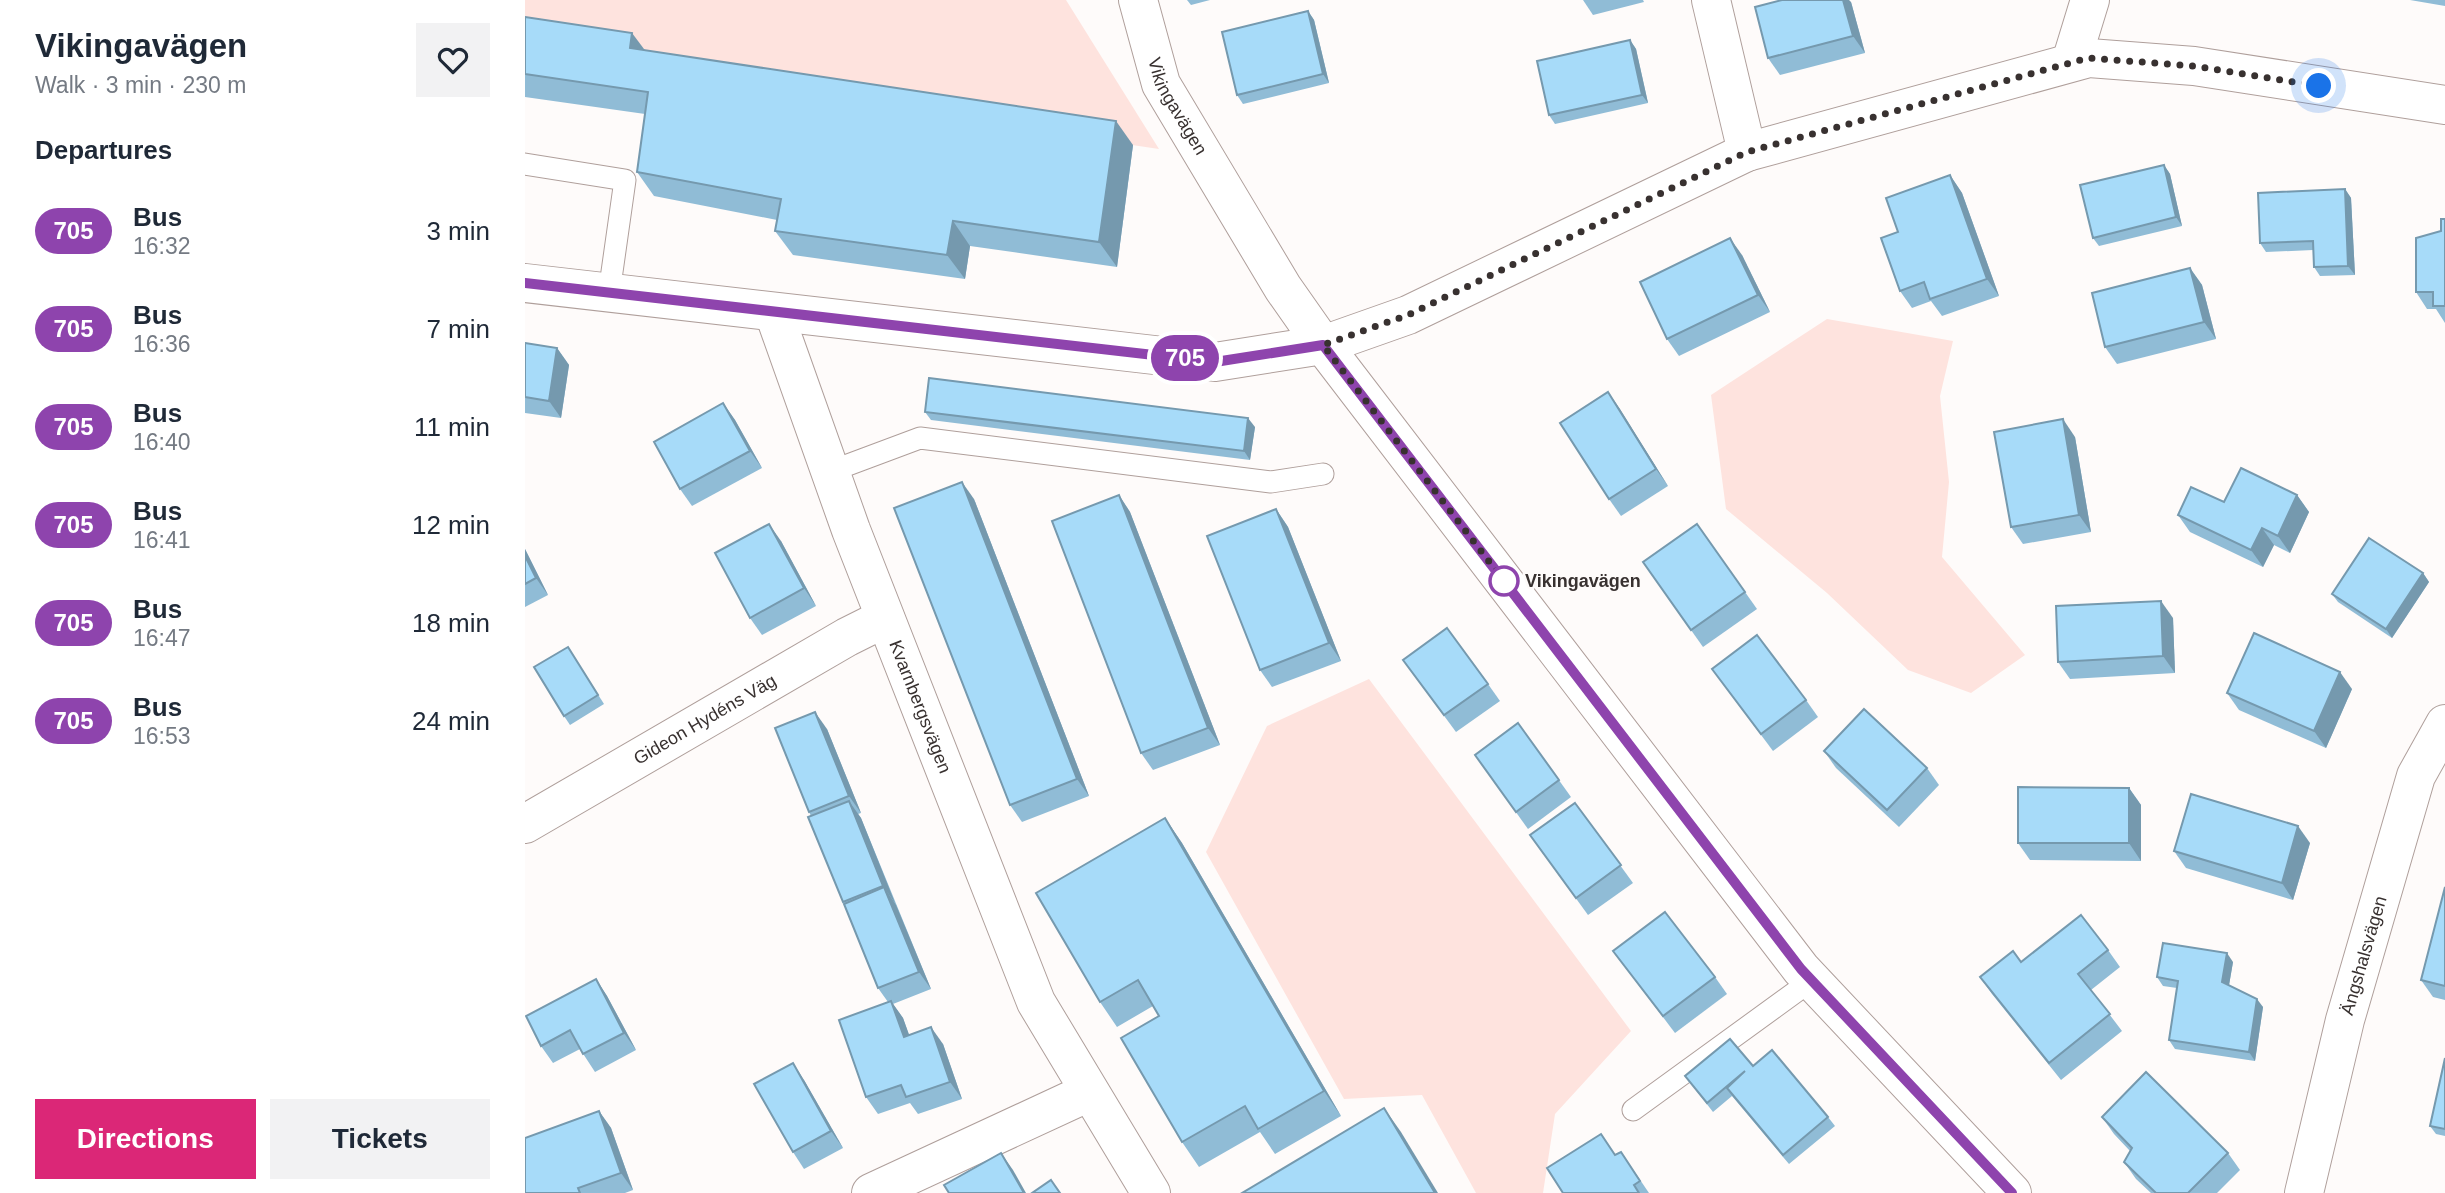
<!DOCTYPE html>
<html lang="en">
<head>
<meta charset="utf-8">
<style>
	body { margin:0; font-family:Arial,sans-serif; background:#f2f2f3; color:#1f2937; height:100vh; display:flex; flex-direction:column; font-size:26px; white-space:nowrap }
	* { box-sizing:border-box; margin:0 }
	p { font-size:23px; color:#747a83 }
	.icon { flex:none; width:38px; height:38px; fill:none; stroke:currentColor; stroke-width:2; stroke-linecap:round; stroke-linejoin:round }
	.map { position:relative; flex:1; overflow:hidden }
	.drawer { display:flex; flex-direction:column; background:#fff; width:525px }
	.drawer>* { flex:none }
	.badge { padding:0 14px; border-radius:23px; font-size:24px; line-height:46px }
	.you { position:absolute; width:35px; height:35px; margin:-18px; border:5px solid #fff; border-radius:50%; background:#1a73e8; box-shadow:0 0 0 10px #1a73e833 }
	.map>.badge { position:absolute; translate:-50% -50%; box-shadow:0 0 0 4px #fff }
	h2 { padding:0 35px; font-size:26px; line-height:63px }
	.round { display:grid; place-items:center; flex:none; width:74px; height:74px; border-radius:0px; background:#f2f2f3 }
	.headline { display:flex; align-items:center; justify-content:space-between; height:119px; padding:0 35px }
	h1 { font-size:33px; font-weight:800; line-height:52px }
	.primary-button { display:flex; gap:14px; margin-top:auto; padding:14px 35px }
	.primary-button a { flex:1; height:80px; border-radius:0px; background:#db2777; color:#fff; font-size:28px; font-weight:800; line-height:80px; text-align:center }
	.primary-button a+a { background:#f2f2f3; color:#1f2937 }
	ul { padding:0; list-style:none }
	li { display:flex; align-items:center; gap:21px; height:98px; padding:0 35px }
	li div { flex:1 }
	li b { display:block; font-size:26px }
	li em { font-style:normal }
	li .badge { min-width:77px; font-weight:700; text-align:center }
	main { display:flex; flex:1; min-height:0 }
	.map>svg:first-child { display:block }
	.green { fill:#fee3de }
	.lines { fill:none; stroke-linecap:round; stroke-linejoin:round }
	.service-casing { stroke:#af9f9b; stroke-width:23 }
	.minor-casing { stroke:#af9f9b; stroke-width:40 }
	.tertiary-casing { stroke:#af9f9b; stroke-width:40 }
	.service { stroke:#fff; stroke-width:21 }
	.minor { stroke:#fff; stroke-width:38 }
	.tertiary { stroke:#fff; stroke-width:38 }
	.wall { fill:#90bcd6 }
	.shaded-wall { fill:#7599ae }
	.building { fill:#a7dbf9; stroke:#7599ae; stroke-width:2 }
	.line-casing { stroke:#fff; stroke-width:16 }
	.line { stroke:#8e44ad; stroke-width:10 }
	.walk { stroke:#383130; stroke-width:7; stroke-dasharray:0 12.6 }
	.stop-dot { fill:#fff; stroke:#8e44ad; stroke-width:3.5 }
	.labels { text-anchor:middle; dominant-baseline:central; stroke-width:5; stroke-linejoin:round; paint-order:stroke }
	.street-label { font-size:18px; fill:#383130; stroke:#fefbfa }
	.stop-label { font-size:18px; font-weight:bold; fill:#383130; stroke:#fefbfa; text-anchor:start }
</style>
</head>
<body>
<main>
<section class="drawer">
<div class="headline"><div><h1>Vikingavägen</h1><p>Walk · 3 min · 230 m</p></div><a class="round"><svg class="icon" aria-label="heart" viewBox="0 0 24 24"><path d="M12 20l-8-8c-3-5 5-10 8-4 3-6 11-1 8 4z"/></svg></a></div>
<h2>Departures</h2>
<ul>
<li><span class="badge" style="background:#8e44ad;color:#fff">705</span><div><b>Bus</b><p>16:32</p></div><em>3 min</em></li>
<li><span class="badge" style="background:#8e44ad;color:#fff">705</span><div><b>Bus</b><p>16:36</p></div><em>7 min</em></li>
<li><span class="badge" style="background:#8e44ad;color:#fff">705</span><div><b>Bus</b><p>16:40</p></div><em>11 min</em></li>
<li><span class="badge" style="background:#8e44ad;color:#fff">705</span><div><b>Bus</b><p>16:41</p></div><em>12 min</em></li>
<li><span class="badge" style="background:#8e44ad;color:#fff">705</span><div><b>Bus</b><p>16:47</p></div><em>18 min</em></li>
<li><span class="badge" style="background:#8e44ad;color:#fff">705</span><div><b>Bus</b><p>16:53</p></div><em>24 min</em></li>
</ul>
<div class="primary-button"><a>Directions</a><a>Tickets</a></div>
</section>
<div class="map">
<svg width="1920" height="1193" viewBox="0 0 1920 1193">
	<rect width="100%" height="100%" fill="#fefbfa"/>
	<g class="green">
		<path d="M 0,0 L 541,0 L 634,149 L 122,73 L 0,39 Z"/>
		<path d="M 1302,319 L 1428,341 L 1415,396 L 1424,482 L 1417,557 L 1500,655 L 1446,693 L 1383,670 L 1302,593 L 1201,509 L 1186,395 Z"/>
		<path d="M 844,679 L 1106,1031 L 1030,1114 L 1018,1193 L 951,1193 L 897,1095 L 819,1099 L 681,852 L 742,726 Z"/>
	</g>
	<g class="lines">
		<g class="service-casing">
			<g id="service">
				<path d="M 0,164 L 100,180 L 84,293"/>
				<path d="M 304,472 L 395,438 L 746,482 L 798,474"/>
				<path d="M 1108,1110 L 1287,980"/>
			</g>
		</g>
		<g class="minor-casing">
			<g id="minor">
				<path id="s1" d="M 613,0 L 636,84 L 758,288 L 798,345"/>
				<path d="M 1186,0 L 1222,152"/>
				<path d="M 1546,62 L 1565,0"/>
				<path id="s2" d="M 249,313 L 326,530 L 511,1002 L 626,1193"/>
				<path id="s3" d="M 0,824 L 322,637 L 360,618"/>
				<path d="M 346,1193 L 564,1092"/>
				<path id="s4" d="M 1779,1193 L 1820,1020 L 1891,776 L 1920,724"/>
			</g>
		</g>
		<g class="tertiary-casing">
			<g id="tertiary">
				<path d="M 0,283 L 690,362 L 798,345 L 1276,969 L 1487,1193"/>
				<path d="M 798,345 L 883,315 L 1222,152 L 1564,58 L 1669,66 L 1920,105"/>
			</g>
		</g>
		<use href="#service" class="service"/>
		<use href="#minor" class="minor"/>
		<use href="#tertiary" class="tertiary"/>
	</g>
	<g class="wall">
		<path d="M 662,0 L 685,0 L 666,5 Z"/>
		<path d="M 1058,0 L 1118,0 L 1119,2 L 1068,15 Z"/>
		<path d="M 1885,0 L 1920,0 L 1920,6 Z"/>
		<path d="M 1326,2 L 1340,53 L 1255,75 L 1243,58 Z"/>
		<path d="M 783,11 L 789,20 L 804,83 L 718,104 L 712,95 Z"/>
		<path d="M 0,17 L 120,50 L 608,145 L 592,267 L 445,246 L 440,279 L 268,255 L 250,231 L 252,220 L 129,196 L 112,172 L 120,114 L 0,97 Z"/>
		<path d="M 1105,40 L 1111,49 L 1123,103 L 1030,124 L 1024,115 Z"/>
		<path d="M 1639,165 L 1645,174 L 1657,226 L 1574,246 L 1568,238 Z"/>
		<path d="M 1425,175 L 1437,193 L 1474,296 L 1417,316 L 1406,301 L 1387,308 L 1375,291 L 1373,232 Z"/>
		<path d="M 1820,189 L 1826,198 L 1830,275 L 1795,276 L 1789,267 L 1788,250 L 1741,252 L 1735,243 Z"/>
		<path d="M 1920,219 L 1920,323 L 1911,309 L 1902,309 L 1891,292 Z"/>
		<path d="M 1217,255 L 1245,312 L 1154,356 L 1142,339 Z"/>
		<path d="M 1665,268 L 1677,285 L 1691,339 L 1592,364 L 1580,347 Z"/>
		<path d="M 0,343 L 32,348 L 44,365 L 36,418 L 0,413 Z"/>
		<path d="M 1083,392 L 1143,486 L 1096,516 L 1084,499 Z"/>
		<path d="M 198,403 L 210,420 L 237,468 L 167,506 L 155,489 Z"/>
		<path d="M 400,412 L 730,427 L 725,460 L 406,420 Z"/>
		<path d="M 1550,437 L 1566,532 L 1498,544 L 1486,527 Z"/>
		<path d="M 594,495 L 605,512 L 695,745 L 628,770 L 616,753 Z"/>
		<path d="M 1772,495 L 1784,512 L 1765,553 L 1749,545 L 1738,567 L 1665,532 L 1653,515 L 1699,502 Z"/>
		<path d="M 449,499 L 564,796 L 497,822 L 485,805 Z"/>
		<path d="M 751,509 L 763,527 L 816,661 L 747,687 L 735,670 Z"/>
		<path d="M 1172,524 L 1232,609 L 1178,647 L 1118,562 Z"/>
		<path d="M 256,541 L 291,606 L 237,635 L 225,618 Z"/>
		<path d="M 0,549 L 23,595 L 0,607 Z"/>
		<path d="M 1898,573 L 1904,582 L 1867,638 L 1813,602 L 1807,594 Z"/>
		<path d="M 1648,618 L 1650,673 L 1545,679 L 1533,662 Z"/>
		<path d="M 43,647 L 79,704 L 45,725 L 39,716 Z"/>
		<path d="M 878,660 L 963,684 L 975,701 L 931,732 Z"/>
		<path d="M 1187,669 L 1281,700 L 1293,717 L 1248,751 Z"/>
		<path d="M 1827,689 L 1801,748 L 1714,710 L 1702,693 Z"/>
		<path d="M 993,723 L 1046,797 L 1003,829 L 950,755 Z"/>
		<path d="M 302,729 L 336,813 L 333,814 L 336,818 L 406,989 L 368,1004 L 378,1018 L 384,1035 L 418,1044 L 437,1099 L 393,1114 L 385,1103 L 353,1114 L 341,1097 L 363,1002 L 353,988 L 318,902 L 286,816 L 284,812 Z"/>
		<path d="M 1299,751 L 1402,768 L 1414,785 L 1374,827 L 1311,768 Z"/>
		<path d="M 1604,788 L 1616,805 L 1616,861 L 1505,860 L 1493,843 Z"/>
		<path d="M 1050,803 L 1108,883 L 1063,915 L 1005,835 Z"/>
		<path d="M 640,818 L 657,843 L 816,1116 L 750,1154 L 735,1132 L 674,1167 L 657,1142 L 634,1016 L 628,1006 L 592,1027 L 575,1002 Z"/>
		<path d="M 1785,843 L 1768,900 L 1661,868 L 1649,851 Z"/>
		<path d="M 1920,887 L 1920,1000 L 1908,997 L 1896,980 Z"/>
		<path d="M 1583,950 L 1595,967 L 1566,990 L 1597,1031 L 1536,1080 L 1467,994 L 1455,977 L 1496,962 Z"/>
		<path d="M 1088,951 L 1190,977 L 1202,994 L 1150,1033 Z"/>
		<path d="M 1708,962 L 1704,985 L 1738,1007 L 1730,1061 L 1650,1049 L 1644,1040 L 1652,988 L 1638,986 L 1632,977 Z"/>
		<path d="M 71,979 L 82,996 L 111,1050 L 70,1072 L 55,1049 L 28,1063 L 16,1046 Z"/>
		<path d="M 1920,1058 L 1920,1136 L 1911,1134 L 1905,1126 Z"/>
		<path d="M 1228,1066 L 1303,1117 L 1310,1126 L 1264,1164 L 1207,1096 L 1188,1112 L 1160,1076 Z"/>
		<path d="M 279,1080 L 318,1148 L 279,1169 L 268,1152 Z"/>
		<path d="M 74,1111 L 86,1128 L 108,1190 L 100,1193 L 0,1193 Z"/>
		<path d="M 1577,1117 L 1703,1153 L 1715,1170 L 1692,1193 L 1626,1193 L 1611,1179 L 1599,1162 L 1605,1151 L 1589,1134 Z"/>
		<path d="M 1096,1152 L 1124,1193 L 1038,1193 L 1090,1155 Z"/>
	</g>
	<g class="shaded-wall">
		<path d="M 1318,0 L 1324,0 L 1326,2 L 1340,53 L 1328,36 Z"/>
		<path d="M 783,11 L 789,20 L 804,83 L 798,74 Z"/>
		<path d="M 107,33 L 125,57 L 105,48 Z"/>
		<path d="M 1105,40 L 1111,49 L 1123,103 L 1117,95 Z"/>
		<path d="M 591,121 L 608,145 L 592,267 L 574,242 Z"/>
		<path d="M 1639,165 L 1645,174 L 1657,226 L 1651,217 Z"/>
		<path d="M 1425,175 L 1437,193 L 1474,296 L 1462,279 Z"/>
		<path d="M 1820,189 L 1826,198 L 1830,275 L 1823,266 Z"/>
		<path d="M 428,221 L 445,246 L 440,279 L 422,255 Z"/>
		<path d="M 1205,238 L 1217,255 L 1245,312 L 1233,295 Z"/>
		<path d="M 1665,268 L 1677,285 L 1691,339 L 1679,322 Z"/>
		<path d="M 32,348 L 44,365 L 36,418 L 24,401 Z"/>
		<path d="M 1083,392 L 1095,409 L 1143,486 L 1131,469 Z"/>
		<path d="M 198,403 L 210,420 L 237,468 L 225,451 Z"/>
		<path d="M 723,418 L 730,427 L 725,460 L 719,451 Z"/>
		<path d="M 1538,419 L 1550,437 L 1566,532 L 1554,515 Z"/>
		<path d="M 437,482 L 449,499 L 564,796 L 552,779 Z"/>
		<path d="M 594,495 L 605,512 L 695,745 L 683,728 Z"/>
		<path d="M 1772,495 L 1784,512 L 1765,553 L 1753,536 Z"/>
		<path d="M 751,509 L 763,527 L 816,661 L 804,643 Z"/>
		<path d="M 244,524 L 256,541 L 291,606 L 279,588 Z"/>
		<path d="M 1737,528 L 1749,545 L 1738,567 L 1726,550 Z"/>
		<path d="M 0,549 L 23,595 L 11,578 L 0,556 Z"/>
		<path d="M 1898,573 L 1904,582 L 1867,638 L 1861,629 Z"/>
		<path d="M 1636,601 L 1648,618 L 1650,673 L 1638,656 Z"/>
		<path d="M 1815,672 L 1827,689 L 1801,748 L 1789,731 Z"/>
		<path d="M 290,712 L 302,729 L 336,813 L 324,796 Z"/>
		<path d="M 1604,788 L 1616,805 L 1616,861 L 1604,843 Z"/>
		<path d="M 324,801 L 336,818 L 370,903 L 358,886 Z"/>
		<path d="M 640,818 L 657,843 L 816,1116 L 799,1091 Z"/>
		<path d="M 1773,826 L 1785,843 L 1768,900 L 1757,883 Z"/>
		<path d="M 359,887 L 371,905 L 406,989 L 394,972 Z"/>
		<path d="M 1702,953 L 1708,962 L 1703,991 L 1697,982 Z"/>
		<path d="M 71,979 L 82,996 L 111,1050 L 99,1033 Z"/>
		<path d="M 1732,999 L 1738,1007 L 1730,1061 L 1724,1052 Z"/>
		<path d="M 366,1001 L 378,1018 L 391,1054 L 379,1037 Z"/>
		<path d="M 406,1027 L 418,1044 L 437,1099 L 425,1082 Z"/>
		<path d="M 268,1063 L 279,1080 L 318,1148 L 306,1131 Z"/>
		<path d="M 859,1108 L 876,1132 L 913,1193 L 910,1193 Z"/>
		<path d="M 74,1111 L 86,1128 L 108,1190 L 96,1173 Z"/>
		<path d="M 476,1153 L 488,1170 L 501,1193 L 499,1193 Z"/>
	</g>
	<g class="building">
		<path d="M 1257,0 L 1318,0 L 1328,36 L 1243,58 L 1230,7 Z"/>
		<path d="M 783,11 L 798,74 L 712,95 L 697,32 Z"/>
		<path d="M 0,17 L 107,33 L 105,48 L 591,121 L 574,242 L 428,221 L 422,255 L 250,231 L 256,199 L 112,172 L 123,92 L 0,74 Z"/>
		<path d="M 1105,40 L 1117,95 L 1024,115 L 1012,61 Z"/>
		<path d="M 1639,165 L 1651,217 L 1568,238 L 1555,185 Z"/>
		<path d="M 1425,175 L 1462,279 L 1405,299 L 1399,282 L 1375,291 L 1356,238 L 1373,232 L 1361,198 Z"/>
		<path d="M 1820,189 L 1823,266 L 1789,267 L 1788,241 L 1735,243 L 1733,193 Z"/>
		<path d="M 1916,219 L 1920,219 L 1920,306 L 1908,306 L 1908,292 L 1891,292 L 1891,238 L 1916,231 Z"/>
		<path d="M 1205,238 L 1233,295 L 1142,339 L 1115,282 Z"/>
		<path d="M 1665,268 L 1679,322 L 1580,347 L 1567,293 Z"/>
		<path d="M 0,343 L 32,348 L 24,401 L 0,397 Z"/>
		<path d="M 404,378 L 723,418 L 719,451 L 400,412 Z"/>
		<path d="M 1083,392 L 1131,469 L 1084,499 L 1035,423 Z"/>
		<path d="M 198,403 L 225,451 L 155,489 L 129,442 Z"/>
		<path d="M 1538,419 L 1554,515 L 1486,527 L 1469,432 Z"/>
		<path d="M 1716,468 L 1772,495 L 1753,536 L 1737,528 L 1726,550 L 1653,515 L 1666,487 L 1699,502 Z"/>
		<path d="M 437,482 L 552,779 L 485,805 L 369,508 Z"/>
		<path d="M 594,495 L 683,728 L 616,753 L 527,521 Z"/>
		<path d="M 751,509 L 804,643 L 735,670 L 682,536 Z"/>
		<path d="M 244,524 L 279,588 L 225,618 L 190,553 Z"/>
		<path d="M 1172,524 L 1220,592 L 1166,630 L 1118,562 Z"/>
		<path d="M 1844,538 L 1898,573 L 1861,629 L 1807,594 Z"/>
		<path d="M 0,556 L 11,578 L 0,584 Z"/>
		<path d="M 1636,601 L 1638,656 L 1533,662 L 1531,606 Z"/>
		<path d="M 922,628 L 963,684 L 919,715 L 878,660 Z"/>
		<path d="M 1729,633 L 1815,672 L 1789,731 L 1702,693 Z"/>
		<path d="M 1232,635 L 1281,700 L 1236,734 L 1187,669 Z"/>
		<path d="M 43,647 L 73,695 L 39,716 L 9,667 Z"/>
		<path d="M 1339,709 L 1402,768 L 1362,810 L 1299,751 Z"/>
		<path d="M 290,712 L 324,796 L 284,812 L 250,728 Z"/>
		<path d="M 993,723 L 1034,780 L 991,812 L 950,755 Z"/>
		<path d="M 1493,787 L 1604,788 L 1604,843 L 1493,843 Z"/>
		<path d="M 1666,794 L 1773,826 L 1757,883 L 1649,851 Z"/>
		<path d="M 324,801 L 358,886 L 318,902 L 283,817 Z"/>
		<path d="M 1050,803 L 1096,865 L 1051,898 L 1005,835 Z"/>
		<path d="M 640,818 L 799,1091 L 733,1129 L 720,1106 L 657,1142 L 596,1038 L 634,1016 L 613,980 L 575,1002 L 511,893 Z"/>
		<path d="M 359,887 L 394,972 L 353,988 L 319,904 Z"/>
		<path d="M 1920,887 L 1920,986 L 1896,980 Z"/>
		<path d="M 1140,912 L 1190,977 L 1138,1016 L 1088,951 Z"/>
		<path d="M 1556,915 L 1583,950 L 1553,974 L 1585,1014 L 1524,1063 L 1455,977 L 1488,951 L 1496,962 Z"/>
		<path d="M 1638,943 L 1702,953 L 1697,982 L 1732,999 L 1724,1052 L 1644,1040 L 1653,981 L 1632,977 Z"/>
		<path d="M 71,979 L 99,1033 L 58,1054 L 45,1030 L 16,1046 L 1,1016 Z"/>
		<path d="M 366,1001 L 379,1037 L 406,1027 L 425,1082 L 381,1097 L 376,1085 L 341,1097 L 314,1020 Z"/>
		<path d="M 1205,1039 L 1228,1066 L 1247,1050 L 1303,1117 L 1258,1155 L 1202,1088 L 1220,1071 L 1182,1103 L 1160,1076 Z"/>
		<path d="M 1920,1058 L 1920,1129 L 1905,1126 Z"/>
		<path d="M 268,1063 L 306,1131 L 268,1152 L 229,1084 Z"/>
		<path d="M 1621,1072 L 1703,1153 L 1663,1193 L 1631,1193 L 1599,1162 L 1607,1148 L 1577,1117 Z"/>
		<path d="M 859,1108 L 910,1193 L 717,1193 Z"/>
		<path d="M 74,1111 L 96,1173 L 53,1188 L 55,1193 L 0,1193 L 0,1138 Z"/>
		<path d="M 1076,1134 L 1090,1155 L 1096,1152 L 1115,1181 L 1109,1185 L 1114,1193 L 1038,1193 L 1022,1168 Z"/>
		<path d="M 476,1153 L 499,1193 L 424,1193 L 419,1185 Z"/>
		<path d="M 526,1180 L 535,1193 L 507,1193 Z"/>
	</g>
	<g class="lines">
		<g class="line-casing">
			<path id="line" d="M 0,283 L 690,362 L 798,345 L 1276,969 L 1487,1193"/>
		</g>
		<use href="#line" class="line"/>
		<path class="walk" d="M 979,581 L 798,345 L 883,315 L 1222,152 L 1563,58 L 1669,66 L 1794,86"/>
	</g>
	<circle class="stop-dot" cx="979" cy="581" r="14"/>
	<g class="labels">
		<g class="street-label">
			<text stroke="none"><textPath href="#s1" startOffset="114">Vikingavägen</textPath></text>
			<text stroke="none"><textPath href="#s2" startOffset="420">Kvarnbergsvägen</textPath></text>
			<text stroke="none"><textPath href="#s3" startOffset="208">Gideon Hydéns Väg</textPath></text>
			<text stroke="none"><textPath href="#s4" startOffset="245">Ängshalsvägen</textPath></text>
		</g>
		<g class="stop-label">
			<text x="1000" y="581">Vikingavägen</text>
		</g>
	</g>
</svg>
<div class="you" style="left:1794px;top:86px"></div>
<b class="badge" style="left:660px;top:358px;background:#8e44ad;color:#fff">705</b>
</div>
</main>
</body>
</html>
